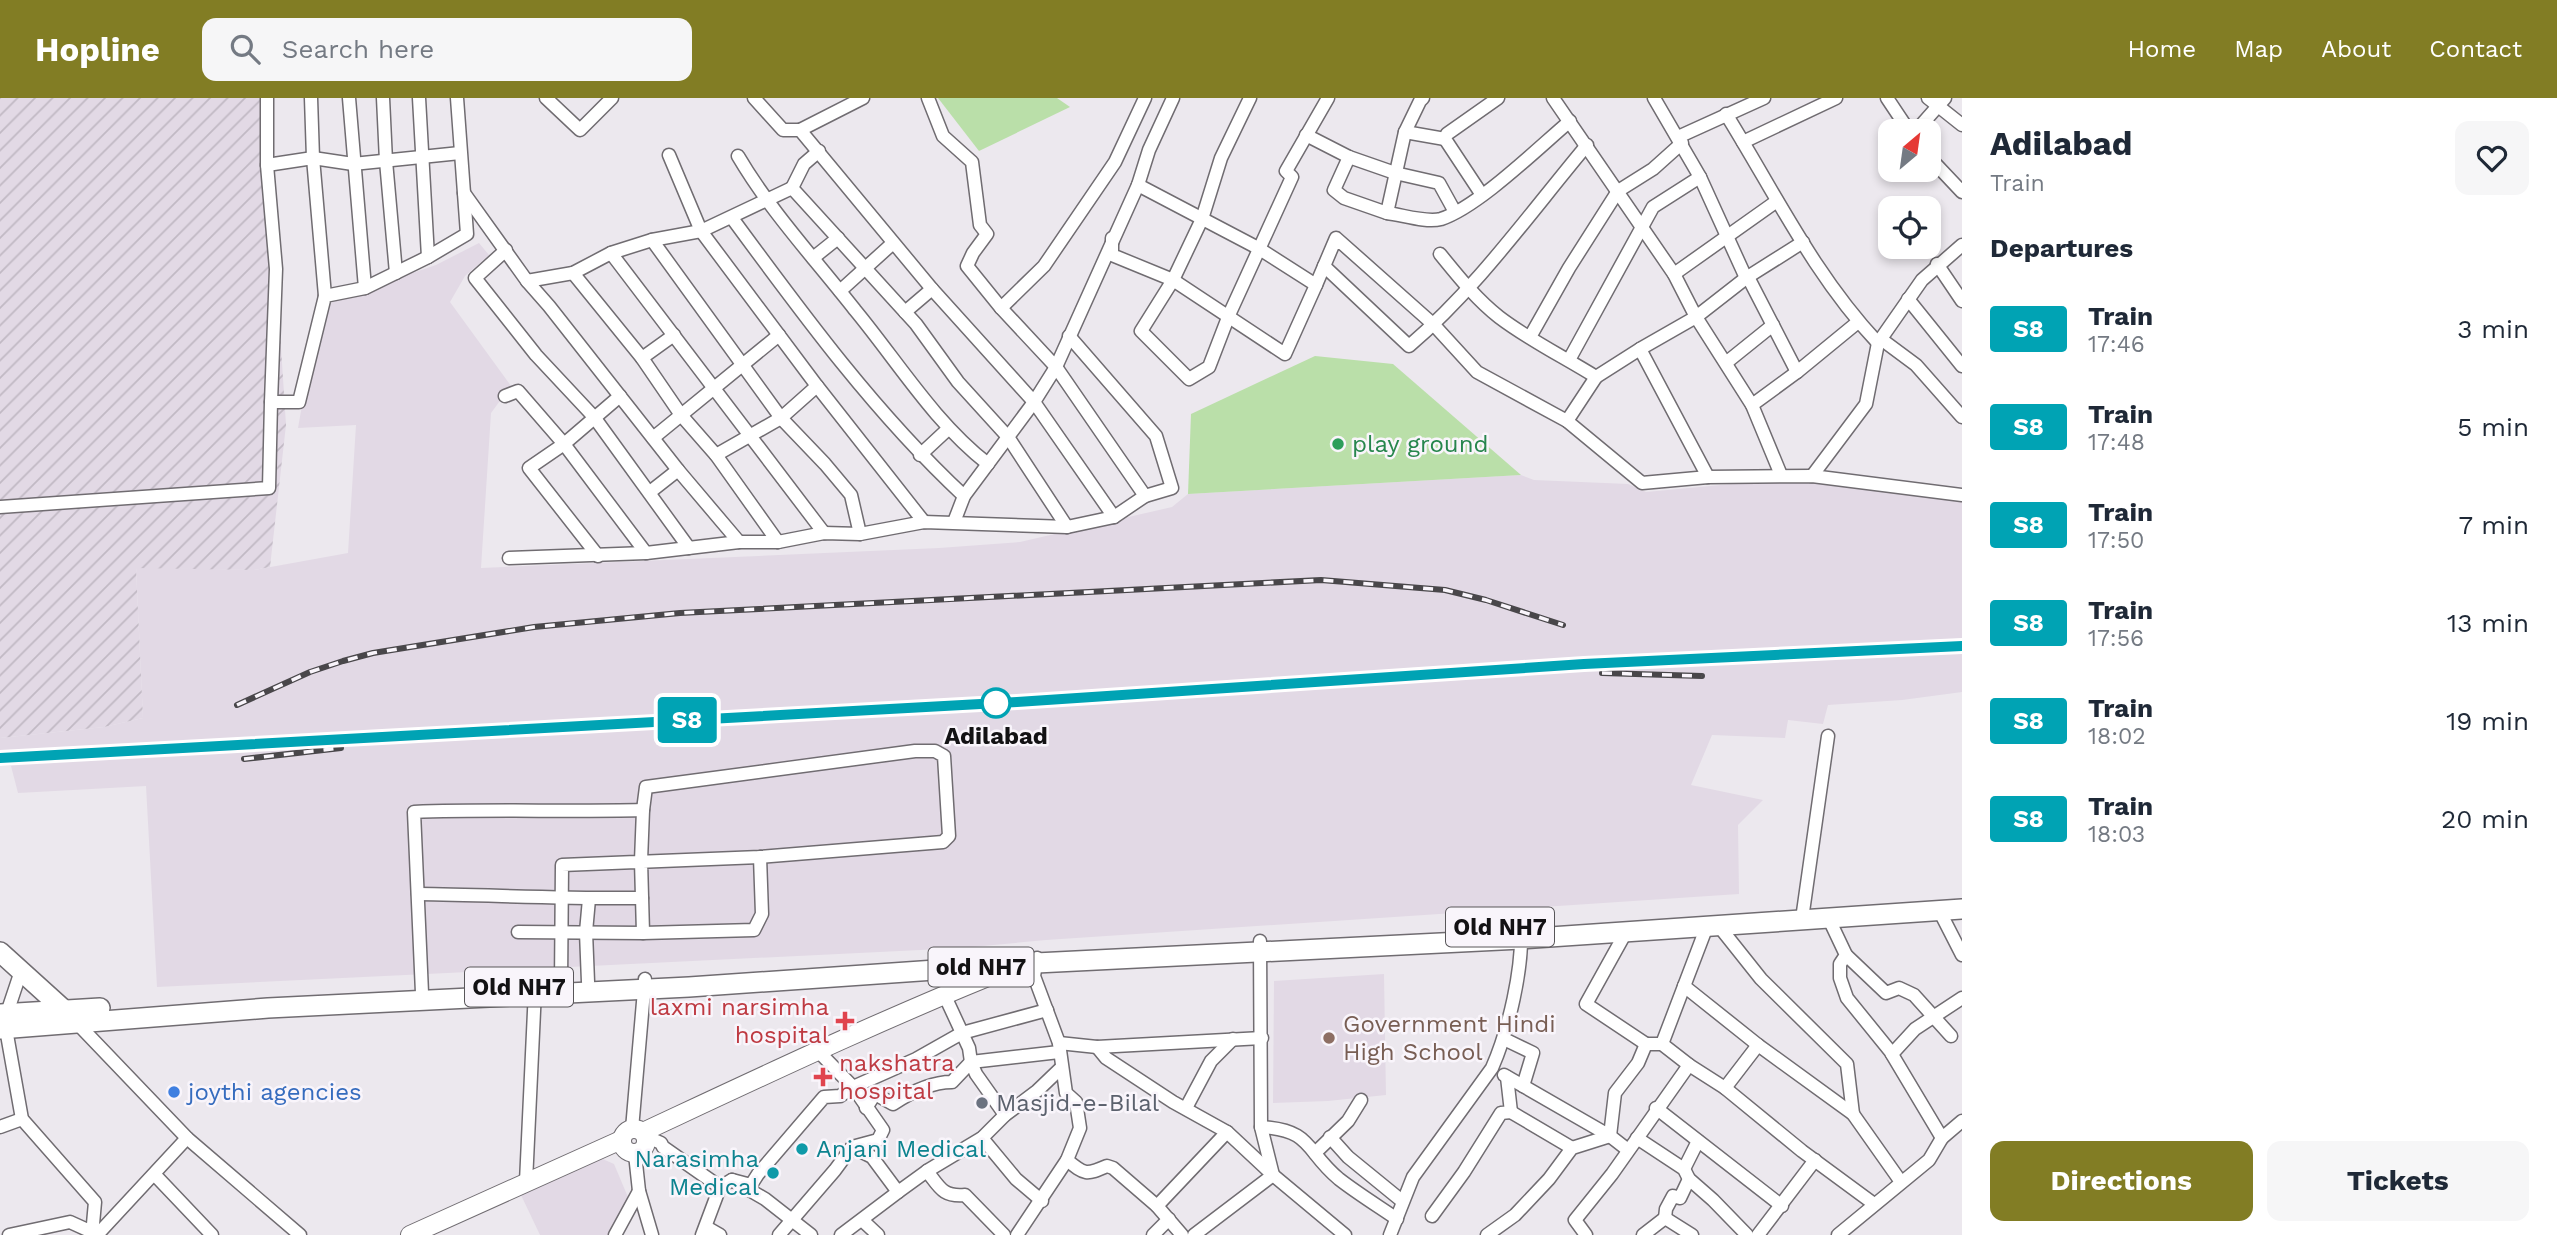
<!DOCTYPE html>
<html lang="en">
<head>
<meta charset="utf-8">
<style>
	body { margin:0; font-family:"Work Sans",sans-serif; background:#f6f6f7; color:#1f2937; height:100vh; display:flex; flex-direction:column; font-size:26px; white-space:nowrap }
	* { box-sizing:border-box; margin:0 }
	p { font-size:23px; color:#747a83 }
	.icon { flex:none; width:38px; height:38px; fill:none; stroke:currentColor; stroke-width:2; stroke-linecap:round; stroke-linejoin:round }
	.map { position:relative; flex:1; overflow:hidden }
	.sheet { display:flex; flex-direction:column; background:#fff; width:595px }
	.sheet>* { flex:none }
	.badge { padding:0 14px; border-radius:5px; font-size:24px; line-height:46px }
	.needle { width:46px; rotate:29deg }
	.controls { position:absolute; left:1878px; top:21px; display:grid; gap:14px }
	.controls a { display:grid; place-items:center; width:63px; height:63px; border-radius:14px; background:#fff; box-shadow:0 4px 10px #0003; font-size:35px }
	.map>.badge { position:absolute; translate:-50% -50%; box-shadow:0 0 0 4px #fff }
	h2 { padding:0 28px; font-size:26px; line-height:63px }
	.round { display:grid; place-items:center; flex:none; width:74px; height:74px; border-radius:14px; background:#f6f6f7 }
	.head { display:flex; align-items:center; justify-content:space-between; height:119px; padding:0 28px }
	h1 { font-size:33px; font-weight:700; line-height:52px }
	.cta { display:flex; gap:14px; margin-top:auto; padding:14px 28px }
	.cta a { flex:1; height:80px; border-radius:14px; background:#827d24; color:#fff; font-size:28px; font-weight:700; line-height:80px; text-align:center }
	.cta a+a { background:#f6f6f7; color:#1f2937 }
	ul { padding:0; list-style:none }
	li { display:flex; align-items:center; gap:21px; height:98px; padding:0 28px }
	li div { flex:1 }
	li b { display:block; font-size:26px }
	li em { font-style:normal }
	li .badge { min-width:77px; font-weight:700; text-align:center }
	header { display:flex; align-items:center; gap:42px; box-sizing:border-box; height:98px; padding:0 35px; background:#827d24; color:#fff }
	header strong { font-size:33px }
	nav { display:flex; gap:38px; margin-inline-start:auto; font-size:24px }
	.search { width:490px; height:63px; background:#f6f6f7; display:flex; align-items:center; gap:18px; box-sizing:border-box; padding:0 24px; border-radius:14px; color:#747a83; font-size:26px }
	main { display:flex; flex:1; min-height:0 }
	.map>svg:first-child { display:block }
	.built { fill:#e2d9e5 }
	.industrial { fill:url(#industrial-furrows) }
	.green { fill:#badfa9 }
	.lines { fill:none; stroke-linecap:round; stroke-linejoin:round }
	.street-casing { stroke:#706c71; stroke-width:15 }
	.secondary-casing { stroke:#706c71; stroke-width:20 }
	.primary-casing { stroke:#706c71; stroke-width:22 }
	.street { stroke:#fff; stroke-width:12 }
	.secondary { stroke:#fff; stroke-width:18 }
	.primary { stroke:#fff; stroke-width:19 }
	.rail-casing { stroke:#49474a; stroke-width:6 }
	.rail { stroke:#f9f5fb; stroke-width:3.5; stroke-dasharray:10; stroke-linecap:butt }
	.line-casing { stroke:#fff; stroke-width:16 }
	.line { stroke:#00a3b4; stroke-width:10 }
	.leisure-dot { fill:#2e9e5b; stroke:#f9f5fb; stroke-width:2.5 }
	.stop-dot { fill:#fff; stroke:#00a3b4; stroke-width:3.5 }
	.health-dot { fill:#e0444e; stroke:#f9f5fb; stroke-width:2.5 }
	.education-dot { fill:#8d6e63; stroke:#f9f5fb; stroke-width:2.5 }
	.shop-dot { fill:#3f7fe0; stroke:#f9f5fb; stroke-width:2.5 }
	.worship-dot { fill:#6b7280; stroke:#f9f5fb; stroke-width:2.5 }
	.culture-dot { fill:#0f9aa8; stroke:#f9f5fb; stroke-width:2.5 }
	.labels { text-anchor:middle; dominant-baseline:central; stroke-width:5; stroke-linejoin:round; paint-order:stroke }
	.shield { fill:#f9f5fb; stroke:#585659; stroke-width:2 }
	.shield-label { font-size:23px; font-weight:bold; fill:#131214 }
	.leisure-label { font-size:24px; fill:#27864d; stroke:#f9f5fb; text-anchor:start }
	.stop-label { font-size:24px; font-weight:bold; fill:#131214; stroke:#f9f5fb }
	.health-label { font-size:24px; fill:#be3a42; stroke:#f9f5fb; text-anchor:end }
	.education-label { font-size:24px; fill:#785e54; stroke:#f9f5fb; text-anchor:start }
	.shop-label { font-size:24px; fill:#366cbe; stroke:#f9f5fb; text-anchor:start }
	.worship-label { font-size:24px; fill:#5b616d; stroke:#f9f5fb; text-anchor:start }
	.culture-label { font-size:24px; fill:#0d838f; stroke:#f9f5fb; text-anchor:start }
</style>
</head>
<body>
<header>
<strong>Hopline</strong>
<div class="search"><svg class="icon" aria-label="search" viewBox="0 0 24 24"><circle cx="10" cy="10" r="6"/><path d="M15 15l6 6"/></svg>Search here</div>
<nav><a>Home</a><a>Map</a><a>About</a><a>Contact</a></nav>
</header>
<main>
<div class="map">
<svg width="1962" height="1137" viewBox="0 0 1962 1137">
	<defs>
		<pattern id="industrial-furrows" width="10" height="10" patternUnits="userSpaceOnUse" patternTransform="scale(1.75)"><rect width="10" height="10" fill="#e2d9e5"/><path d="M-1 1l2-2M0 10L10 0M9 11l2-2" fill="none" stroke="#c1b9c4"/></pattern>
	</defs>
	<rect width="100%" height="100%" fill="#ece8ee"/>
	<g class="built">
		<path d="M 479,145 L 489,157 L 465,178 L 450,204 L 511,288 L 491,315 L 481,470 L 939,450 L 1020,444 L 1172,409 L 1188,396 L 1521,377 L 1534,382 L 1628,386 L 1646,394 L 1797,380 L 1962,404 L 1962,594 L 1902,602 L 1828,607 L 1823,626 L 1788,622 L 1785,640 L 1712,637 L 1691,687 L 1763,702 L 1738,727 L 1739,796 L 1046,842 L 961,850 L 157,889 L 146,688 L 18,695 L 11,668 L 0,668 L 0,640 L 104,629 L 143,620 L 136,469 L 254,472 L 348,455 L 356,327 L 298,330 L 319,211 L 345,198 L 436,167 Z"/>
		<path d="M 1384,876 L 1386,997 L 1328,1003 L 1273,1005 L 1274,883 Z"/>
		<path d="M 598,1059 L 614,1066 L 633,1111 L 618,1137 L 540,1137 L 521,1097 Z"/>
	</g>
	<path class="industrial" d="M 0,0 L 265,0 L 286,327 L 270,469 L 254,472 L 136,470 L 143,620 L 104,629 L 0,640 Z"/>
	<g class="green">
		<path d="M 938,0 L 1057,0 L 1070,9 L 979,53 Z"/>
		<path d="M 1315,258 L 1393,266 L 1521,377 L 1188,396 L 1191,316 Z"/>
	</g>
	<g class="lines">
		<g class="street-casing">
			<g id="street">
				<path d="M 267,0 L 267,67 L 276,171 L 271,304 L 299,304 L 325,198 L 365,190 L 428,159 L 467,136 L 457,0"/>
				<path d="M 311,0 L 313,60 L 325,198"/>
				<path d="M 349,0 L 365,190"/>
				<path d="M 383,0 L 386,63 L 396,175"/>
				<path d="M 419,0 L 428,159"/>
				<path d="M 546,0 L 580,32 L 612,0"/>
				<path d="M 754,0 L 783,32 L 800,32 L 932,191 L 1034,304 L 1114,419"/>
				<path d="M 928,0 L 943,38 L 972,64 L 980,127 L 987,136 L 973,155 L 967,168 L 1001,210 L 1056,269 L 1145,398"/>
				<path d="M 1250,0 L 1221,60 L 1202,121 L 1173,182 L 1141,233 L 1189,281 L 1209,269 L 1229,217 L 1292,79 L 1286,73 L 1328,0"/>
				<path d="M 1423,0 L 1420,3 L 1405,34 L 1387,115 C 1403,117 1426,125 1441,121 C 1478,109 1538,50 1570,23"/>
				<path d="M 1553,0 L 1674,176 L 1696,219 L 1752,307 L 1781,377"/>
				<path d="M 1654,0 L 1700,79 L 1746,180 L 1749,181 L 1797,274 L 1858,224"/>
				<path d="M 1887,0 L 1909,33"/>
				<path d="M 1928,0 L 1962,27"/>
				<path d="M 1726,16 C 1775,95 1814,177 1878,245"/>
				<path d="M 800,32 L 863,0"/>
				<path d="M 1916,33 L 1945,0"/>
				<path d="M 1405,34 L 1445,41"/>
				<path d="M 1306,37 L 1349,59 L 1395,75 L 1439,85 L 1455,114"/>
				<path d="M 1678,39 L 1764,0"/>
				<path d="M 1743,44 L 1836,0"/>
				<path d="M 819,53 L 804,66 L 792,90 L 916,226 L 958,284 L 1008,339 L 1067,429"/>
				<path d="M 669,57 L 701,133 L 817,288 L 924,424"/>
				<path d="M 738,58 C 771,114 815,161 855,212 C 898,264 934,324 988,366"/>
				<path d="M 1928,58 L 1962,94"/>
				<path d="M 1349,59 L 1334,92 L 1344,100 L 1387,115"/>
				<path d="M 267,67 L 313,60 L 353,66 L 460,55"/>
				<path d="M 464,95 L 527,183 L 549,208 L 678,372 L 739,444"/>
				<path d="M 1482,97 L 1445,41 L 1447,36 L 1498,0"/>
				<path d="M 732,120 C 804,218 876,316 964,398"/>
				<path d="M 1112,140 L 1112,157 L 1173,182 L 1285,256 L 1316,187 L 1258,150 L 1138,87"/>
				<path d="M 652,142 L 781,320 L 825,366 L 851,397 L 860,436"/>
				<path d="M 506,152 L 475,180 L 536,257 L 594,319 L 689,450"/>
				<path d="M 611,155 L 824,435"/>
				<path d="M 1440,156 C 1458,178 1476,201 1499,219 C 1529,242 1564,259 1596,279 L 1640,251 L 1696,219 L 1746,180 L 1803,144"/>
				<path d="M 813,160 L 838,140"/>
				<path d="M 1937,166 L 1962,203"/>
				<path d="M 1324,168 L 1409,248 C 1477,190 1530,115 1587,47"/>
				<path d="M 573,175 L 642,260 L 681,317 L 716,357 L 778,444"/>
				<path d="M 1674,176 L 1777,103"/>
				<path d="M 527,183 L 573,175 L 611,155 L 652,142 L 701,133 L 792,90"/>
				<path d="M 1316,187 L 1336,140 L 1434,227 L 1477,274 L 1567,323 L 1642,385 L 1708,379 L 1812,378 L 1962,397"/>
				<path d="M 840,193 L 893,145"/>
				<path d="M 1908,201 L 1962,268"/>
				<path d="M 1001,210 L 1044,168 L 1115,64 L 1145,0"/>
				<path d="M 905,214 L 932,191"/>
				<path d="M 1530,239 L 1569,170 L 1618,93 L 1653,71 L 1682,45"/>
				<path d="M 1881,241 L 1916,267 L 1962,319"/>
				<path d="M 1640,251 L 1708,379"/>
				<path d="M 642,260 L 674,237"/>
				<path d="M 1569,262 L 1653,109 L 1700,79"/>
				<path d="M 1727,264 L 1773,227"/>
				<path d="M 505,298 L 518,293 L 564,346 L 646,455"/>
				<path d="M 1752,307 L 1797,274"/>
				<path d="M 1567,323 L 1596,279"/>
				<path d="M 653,340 L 779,237"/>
				<path d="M 716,357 L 781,320 L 817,288"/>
				<path d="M 920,357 L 948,331"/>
				<path d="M 1812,378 L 1866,306 L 1878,245 L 1922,182 L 1962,147"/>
				<path d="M 650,394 L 678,372"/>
				<path d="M 0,409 L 269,390 L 271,304"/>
				<path d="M 954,424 L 964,398 L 1034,304 L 1056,269 L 1138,87 L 1149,52 L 1173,0"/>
				<path d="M 598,458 L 529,370 L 564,346 L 620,298"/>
				<path d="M 509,460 L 646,455 L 739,444 L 778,444 L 824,435 L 860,436 L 924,424 L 1067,429 L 1114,419 L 1145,398 L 1172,390 L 1156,338 L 1069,238"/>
				<path d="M 418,796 C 493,797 567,801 642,800"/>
				<path d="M 1939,812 L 1962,857"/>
				<path d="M 1828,819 L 1846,857 L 1840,866 L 1840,880 L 1847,900 L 1890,953 L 1942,1040 L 1962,1023"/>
				<path d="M 1802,821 L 1828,638"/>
				<path d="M 1718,827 L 1761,881 L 1847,966 L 1853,1016"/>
				<path d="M 518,834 L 643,835 L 754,832 L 762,816 L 760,759"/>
				<path d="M 1626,834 L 1586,906 L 1646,946"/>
				<path d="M 1846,857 L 1886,895 L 1899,890 L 1914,897 L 1951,938"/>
				<path d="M 21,873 L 7,915 L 6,931 L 22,1021 L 95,1104 L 92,1137"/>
				<path d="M 588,884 L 586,834 L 589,801"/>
				<path d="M 561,886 L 562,767 L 760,759 L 943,744 L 949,738 L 944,658 L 935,653 L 915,653 L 646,689 L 643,712 L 641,763 L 643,835"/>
				<path d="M 1684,888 L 1758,947 L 1853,1016 L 1901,1084"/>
				<path d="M 422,895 L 414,714 C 490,711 566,714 643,712"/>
				<path d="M 944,896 L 969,950 L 971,964 L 976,976 L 1005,1017"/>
				<path d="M 75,923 L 187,1040 L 300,1137"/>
				<path d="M 1504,941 L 1533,955 L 1523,988"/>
				<path d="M 1059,945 L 1097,949 L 1262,940"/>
				<path d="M 1662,946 L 1707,828"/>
				<path d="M 1097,949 L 1106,960 L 1173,1004 L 1227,1034 L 1273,1077 L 1345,1137"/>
				<path d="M 817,952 L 853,989 L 883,1032 L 878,1042 L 852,1049 L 872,1059 L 898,1094 L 927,1073 C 940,1090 943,1099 965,1097 L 1004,1137"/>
				<path d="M 1892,956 L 1915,931 L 1962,900"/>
				<path d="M 1689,967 L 1725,990 L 1802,1053 L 1874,1106"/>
				<path d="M 1504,977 L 1610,1038 L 1628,1052"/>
				<path d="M 1725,990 L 1758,947"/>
				<path d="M 866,1010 L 875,996 L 893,1006 C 911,994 931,984 952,984 L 971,964 L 1059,954"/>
				<path d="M 1186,1010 L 1211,963 L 1233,941"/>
				<path d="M 1656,1010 L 1782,1108"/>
				<path d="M 1511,1014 L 1572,1050"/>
				<path d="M 0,1029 L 22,1021"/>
				<path d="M 1261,1029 C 1313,1032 1305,1053 1339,1081 C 1357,1095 1378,1108 1397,1121"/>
				<path d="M 632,1031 L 645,881"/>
				<path d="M 645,1038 L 661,1045 L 663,1049 L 720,1089"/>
				<path d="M 1330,1039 L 1348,1059 L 1402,1103"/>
				<path d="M 982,1040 L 1016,1081 L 1042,1103"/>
				<path d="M 1637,1040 L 1684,1071 L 1689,1081 L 1713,1102 L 1747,1137"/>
				<path d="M 1315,1055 L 1348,1023 L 1361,1002"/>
				<path d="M 635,1056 L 639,1093 L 652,1137"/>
				<path d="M 1067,1062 C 1085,1077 1086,1077 1107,1068 L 1113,1070 L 1157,1108 L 1182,1137"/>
				<path d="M 1684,1071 L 1698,1043"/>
				<path d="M 927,1073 L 982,1040 L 1005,1017 L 1037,993 L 1061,970"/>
				<path d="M 155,1077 L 212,1137"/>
				<path d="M 732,1082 L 751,1087 L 758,1076 L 824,999 L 840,998 L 853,989 L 916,961 L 962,935 L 1047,912"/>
				<path d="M 526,1084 L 535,892"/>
				<path d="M 1157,1108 L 1227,1034"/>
				<path d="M 1432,1118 L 1464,1074 L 1501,1015 L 1511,1014 L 1507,979"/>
				<path d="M 1665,1120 L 1666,1111 L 1673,1098 L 1680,1100 L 1689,1081"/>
				<path d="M 862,1122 L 878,1137"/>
				<path d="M 706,1129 L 720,1137"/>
				<path d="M 9,1137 L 70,1124 L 92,1134"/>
				<path d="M 97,1137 L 187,1040"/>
				<path d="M 615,1137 L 639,1093"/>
				<path d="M 702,1137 L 720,1089 L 732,1082 L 765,1101 L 811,1137"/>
				<path d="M 779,1137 L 835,1072 L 852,1049"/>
				<path d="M 841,1137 L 898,1094"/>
				<path d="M 1017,1137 L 1067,1062 L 1080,1030 L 1076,1004 L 1066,995 L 1059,945 L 1034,878 L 1037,860"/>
				<path d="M 1153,1137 L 1169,1121"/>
				<path d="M 1194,1137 L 1273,1077 L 1261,1029 L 1260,843"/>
				<path d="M 1390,1137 L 1413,1079 L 1492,970 C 1509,931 1523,871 1521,828"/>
				<path d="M 1487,1137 L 1515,1117 L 1549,1081 L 1572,1050 L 1610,1038 L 1615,995 L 1638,965 L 1646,946 L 1662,946 L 1689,967 L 1612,1076 L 1575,1122 L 1586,1137"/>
				<path d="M 1643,1137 L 1665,1120 L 1692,1137"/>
				<path d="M 1758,1137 L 1815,1062"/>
				<path d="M 1838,1137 L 1929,1062 L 1942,1040"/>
			</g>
		</g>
		<g class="secondary-casing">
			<g id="secondary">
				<circle cx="634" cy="1043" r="12"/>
				<path d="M 643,1034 C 765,977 887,919 1013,869"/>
				<path d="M 410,1137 L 621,1042"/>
			</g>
		</g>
		<g class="primary-casing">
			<g id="primary">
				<path d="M 0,854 L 63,911"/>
				<path d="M 0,916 L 100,910"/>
				<path d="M 0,931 L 268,910 L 689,889 L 1036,865 L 1521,841 L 1962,811"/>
			</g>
		</g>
		<use href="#street" class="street"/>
		<use href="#secondary" class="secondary"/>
		<use href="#primary" class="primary"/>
		<g class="rail-casing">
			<g id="rail">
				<path d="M 1602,575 L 1702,578"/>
				<path d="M 237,607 L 310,574 L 343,563 L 373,555 L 534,529 L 680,515 L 1321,482 L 1445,492 L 1486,502 L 1563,527"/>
				<path d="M 0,660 L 1017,604 L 1584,566 L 1962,548"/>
				<path d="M 244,661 L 341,650"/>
			</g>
		</g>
		<use href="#rail" class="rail"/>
	</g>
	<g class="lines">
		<g class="line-casing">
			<path id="line" d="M 0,660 L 1017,604 L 1584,566 L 1962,548"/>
		</g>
		<use href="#line" class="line"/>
	</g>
	<circle class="leisure-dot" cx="1338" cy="346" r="7"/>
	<circle class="stop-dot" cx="996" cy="605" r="14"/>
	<g class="health-dot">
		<path d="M841.5 912.5h7v7h7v7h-7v7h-7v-7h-7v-7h7z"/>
		<path d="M819.5 968.5h7v7h7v7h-7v7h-7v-7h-7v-7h7z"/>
	</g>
	<circle class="education-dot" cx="1329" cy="940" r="7"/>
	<circle class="shop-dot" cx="174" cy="994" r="7"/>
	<circle class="worship-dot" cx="982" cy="1005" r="7"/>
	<g class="culture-dot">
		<circle cx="802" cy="1051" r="7"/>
		<circle cx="773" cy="1075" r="7"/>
	</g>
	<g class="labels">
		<g class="shield">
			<rect x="1446" y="809.5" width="108" height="39" rx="5"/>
			<rect x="928.5" y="849.5" width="105" height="39" rx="5"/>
			<rect x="465" y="869.5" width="108" height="39" rx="5"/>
		</g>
		<g class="shield-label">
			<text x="1500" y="829">Old NH7</text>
			<text x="981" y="869">old NH7</text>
			<text x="519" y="889">Old NH7</text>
		</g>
		<g class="leisure-label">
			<text x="1352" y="346">play ground</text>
		</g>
		<g class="stop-label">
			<text x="996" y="638">Adilabad</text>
		</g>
		<g class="health-label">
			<text x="829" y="909">laxmi narsimha<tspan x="829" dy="28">hospital</tspan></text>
			<text x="839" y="965" text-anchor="start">nakshatra<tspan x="839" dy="28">hospital</tspan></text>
		</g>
		<g class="education-label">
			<text x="1343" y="926">Government Hindi<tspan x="1343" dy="28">High School</tspan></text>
		</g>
		<g class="shop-label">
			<text x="188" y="994">joythi agencies</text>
		</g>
		<g class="worship-label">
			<text x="996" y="1005">Masjid-e-Bilal</text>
		</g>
		<g class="culture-label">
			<text x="816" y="1051">Anjani Medical</text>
			<text x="759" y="1061" text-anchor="end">Narasimha<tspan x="759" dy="28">Medical</tspan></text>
		</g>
	</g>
</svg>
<div class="controls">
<a><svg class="needle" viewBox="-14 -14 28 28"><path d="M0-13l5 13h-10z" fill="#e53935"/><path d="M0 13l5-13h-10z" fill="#747a83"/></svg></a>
<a><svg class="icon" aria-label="locate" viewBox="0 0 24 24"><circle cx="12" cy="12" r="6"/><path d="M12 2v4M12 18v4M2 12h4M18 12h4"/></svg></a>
</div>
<b class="badge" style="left:687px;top:622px;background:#00a3b4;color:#fff">S8</b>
</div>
<section class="sheet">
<div class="head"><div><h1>Adilabad</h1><p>Train</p></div><a class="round"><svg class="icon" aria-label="heart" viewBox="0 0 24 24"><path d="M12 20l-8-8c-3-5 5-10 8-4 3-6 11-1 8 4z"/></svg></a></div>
<h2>Departures</h2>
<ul>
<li><span class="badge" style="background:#00a3b4;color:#fff">S8</span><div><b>Train</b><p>17:46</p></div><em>3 min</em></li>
<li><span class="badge" style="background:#00a3b4;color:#fff">S8</span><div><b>Train</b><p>17:48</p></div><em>5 min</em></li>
<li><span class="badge" style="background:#00a3b4;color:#fff">S8</span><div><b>Train</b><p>17:50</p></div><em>7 min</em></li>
<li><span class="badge" style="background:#00a3b4;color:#fff">S8</span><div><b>Train</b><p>17:56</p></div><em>13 min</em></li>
<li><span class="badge" style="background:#00a3b4;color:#fff">S8</span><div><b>Train</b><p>18:02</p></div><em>19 min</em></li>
<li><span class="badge" style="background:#00a3b4;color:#fff">S8</span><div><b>Train</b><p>18:03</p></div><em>20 min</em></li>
</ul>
<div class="cta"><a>Directions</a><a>Tickets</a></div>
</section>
</main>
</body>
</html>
